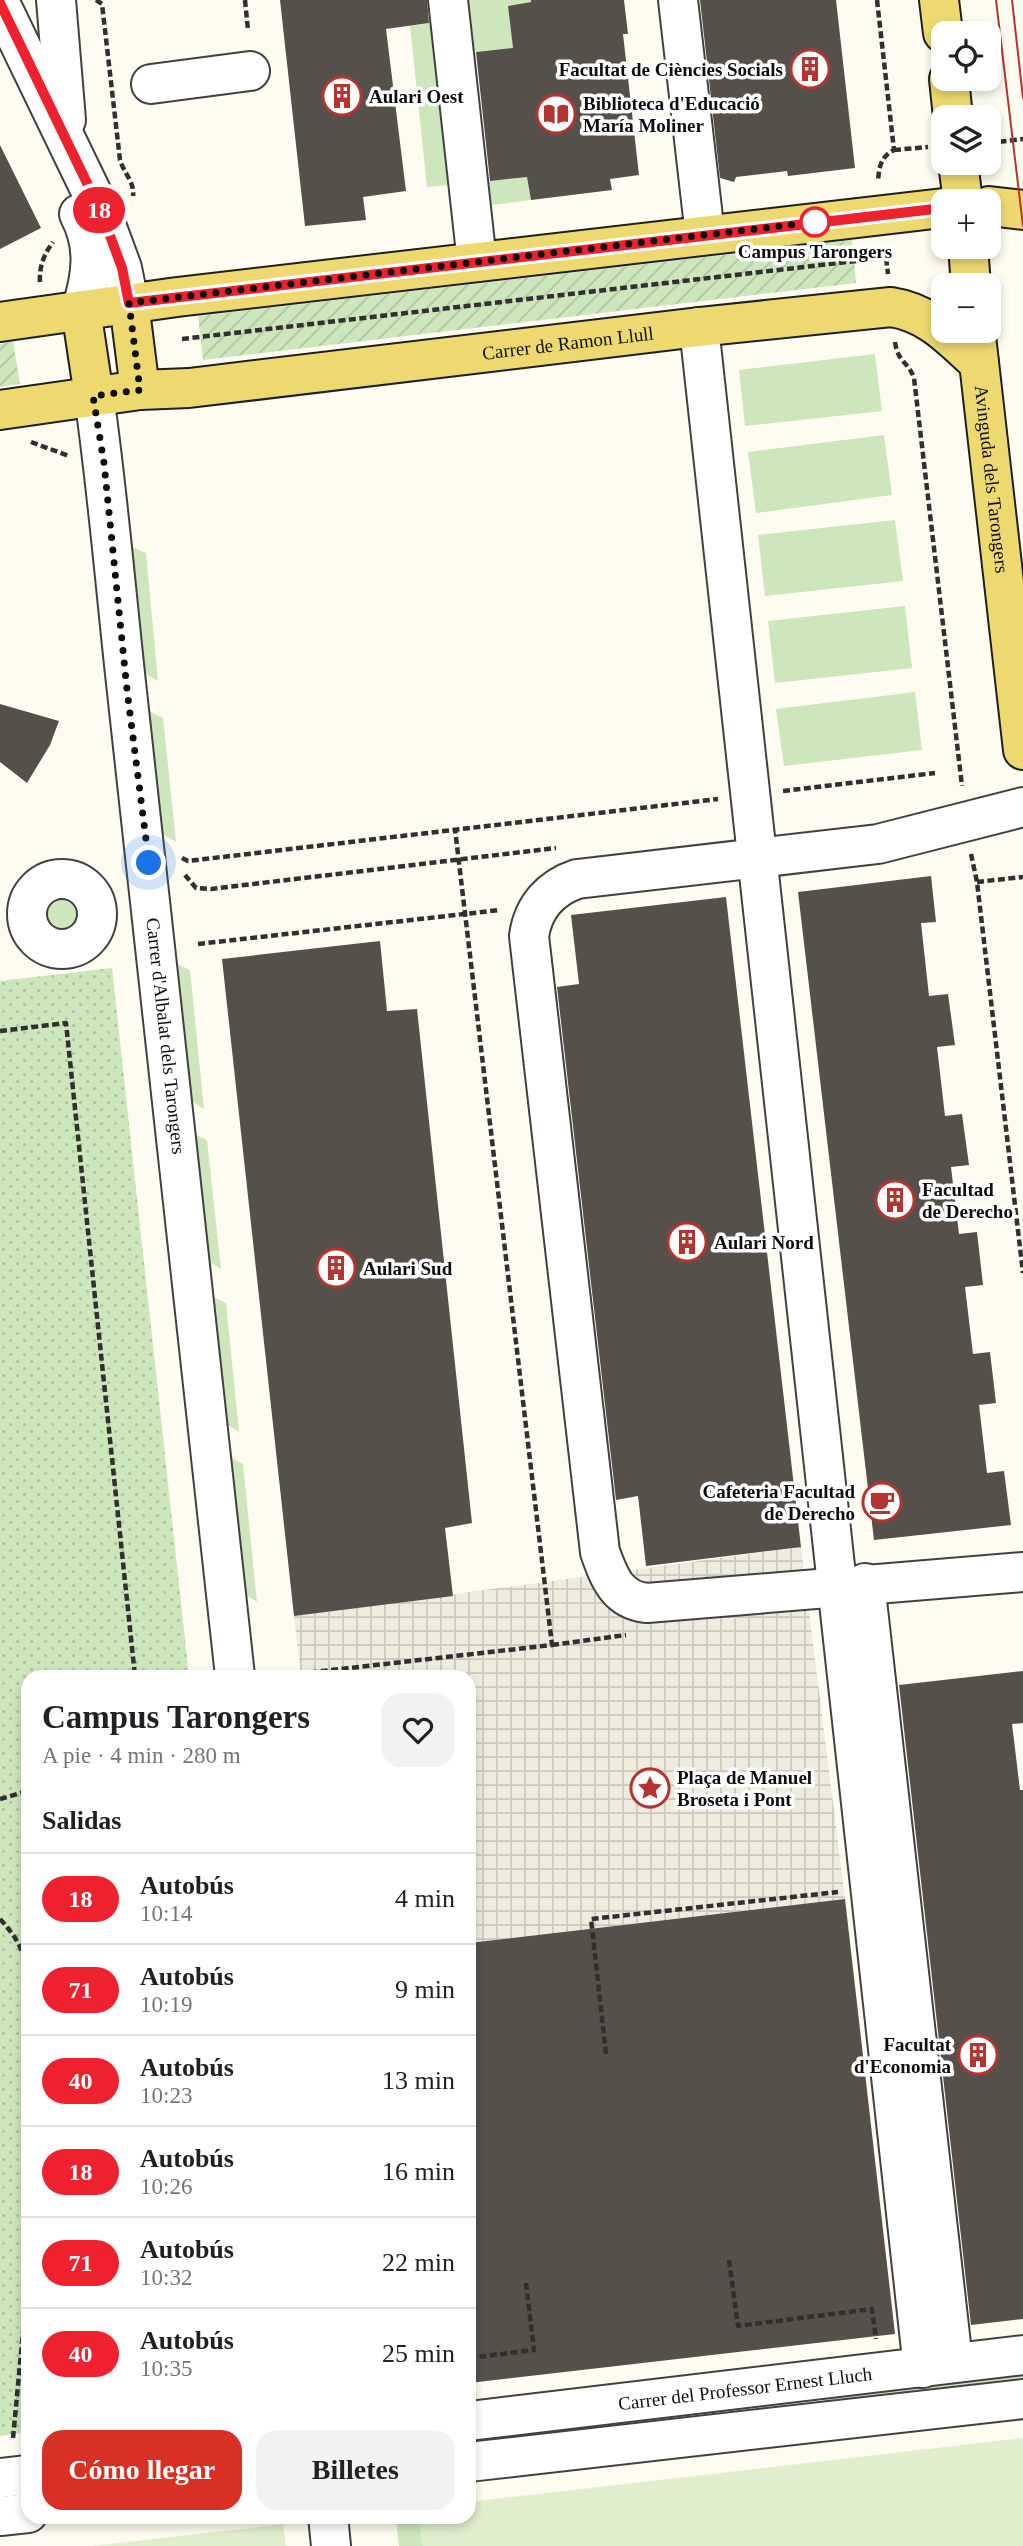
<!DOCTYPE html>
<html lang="es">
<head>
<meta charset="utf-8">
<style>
	body { margin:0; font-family:Georgia,serif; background:#f2f2f2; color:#202124; height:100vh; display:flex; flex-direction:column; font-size:26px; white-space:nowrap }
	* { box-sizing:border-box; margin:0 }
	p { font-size:23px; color:#757577 }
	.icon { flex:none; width:38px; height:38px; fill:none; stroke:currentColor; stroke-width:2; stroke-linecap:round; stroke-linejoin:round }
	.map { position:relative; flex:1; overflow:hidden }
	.details { position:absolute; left:21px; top:1670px; width:455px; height:854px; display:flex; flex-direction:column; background:#fff; border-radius:21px; box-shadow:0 4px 10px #0003 }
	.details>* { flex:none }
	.badge { padding:0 14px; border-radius:23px; font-size:24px; line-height:46px }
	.tools { position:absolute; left:931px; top:21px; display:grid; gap:14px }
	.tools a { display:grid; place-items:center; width:70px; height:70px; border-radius:14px; background:#fff; box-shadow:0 4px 10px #0003; font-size:35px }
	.you { position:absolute; width:35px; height:35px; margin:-18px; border:5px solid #fff; border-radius:50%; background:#1a73e8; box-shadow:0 0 0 10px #1a73e833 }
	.map>.badge { position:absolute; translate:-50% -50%; box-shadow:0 0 0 4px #fff }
	h2 { padding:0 21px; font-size:26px; line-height:63px }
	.round { display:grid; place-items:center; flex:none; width:74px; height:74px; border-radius:21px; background:#f2f2f2 }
	.summary { display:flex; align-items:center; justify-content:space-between; height:119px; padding:0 21px }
	h1 { font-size:33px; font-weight:800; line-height:52px }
	.cta { display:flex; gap:14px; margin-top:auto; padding:14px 21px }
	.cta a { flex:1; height:80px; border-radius:21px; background:#d93025; color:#fff; font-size:28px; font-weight:800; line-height:80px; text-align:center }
	.cta a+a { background:#f2f2f2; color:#202124 }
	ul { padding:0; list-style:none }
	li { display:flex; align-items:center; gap:21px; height:91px; padding:0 21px; border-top:2px solid #e0e0e0 }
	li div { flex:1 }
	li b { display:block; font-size:26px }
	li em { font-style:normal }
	li .badge { min-width:77px; font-weight:700; text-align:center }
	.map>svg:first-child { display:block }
	.grass { fill:#cee6bc }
	.park { fill:url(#park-dots) }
	.garden { fill:url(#garden-furrows) }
	.pitch { fill:#e0eecd }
	.plaza { fill:url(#plaza-grid) }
	.building { fill:#56504b }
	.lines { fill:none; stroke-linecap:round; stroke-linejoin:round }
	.minor-casing { stroke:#414141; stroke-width:42 }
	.major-casing { stroke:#1f1f1f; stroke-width:42 }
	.path { stroke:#303030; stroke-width:4.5; stroke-dasharray:7 3.5; stroke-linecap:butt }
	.minor { stroke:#fff; stroke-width:38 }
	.major { stroke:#eed970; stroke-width:38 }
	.tram { stroke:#b43430; stroke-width:2 }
	.line-casing { stroke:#fff; stroke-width:16 }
	.line { stroke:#ed222e; stroke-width:10 }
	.walk { stroke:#0e0e0e; stroke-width:7; stroke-dasharray:0 12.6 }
	.stop-dot { fill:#fff; stroke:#ed222e; stroke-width:3.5 }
	.labels { text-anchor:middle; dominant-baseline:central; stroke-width:7; stroke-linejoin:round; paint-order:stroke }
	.poi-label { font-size:19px; font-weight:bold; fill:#0e0e0e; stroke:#fff; text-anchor:start }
	.stop-label { font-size:19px; font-weight:bold; fill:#0e0e0e; stroke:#fff }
	.street-label { font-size:19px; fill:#0e0e0e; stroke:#fff }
</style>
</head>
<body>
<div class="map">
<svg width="1023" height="2546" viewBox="0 0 1023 2546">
	<defs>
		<pattern id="park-dots" width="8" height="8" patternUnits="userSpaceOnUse" patternTransform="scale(1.75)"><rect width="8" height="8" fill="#cee6bc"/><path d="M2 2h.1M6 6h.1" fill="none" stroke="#b0c4a0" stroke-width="1.8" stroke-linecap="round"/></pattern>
		<pattern id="garden-furrows" width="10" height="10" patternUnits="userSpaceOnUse" patternTransform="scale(1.75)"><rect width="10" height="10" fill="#cee6bc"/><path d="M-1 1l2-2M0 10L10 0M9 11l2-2" fill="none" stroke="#b0c4a0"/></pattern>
		<pattern id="plaza-grid" width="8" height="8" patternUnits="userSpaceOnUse" patternTransform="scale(1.75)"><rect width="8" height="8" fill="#eeebdf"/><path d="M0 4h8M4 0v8" fill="none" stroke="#cbc8be"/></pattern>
	</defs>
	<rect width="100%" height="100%" fill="#fefcf0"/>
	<g class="grass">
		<path d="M 468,0 L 531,0 L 531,2 L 508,6 L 513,48 L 474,52 Z"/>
		<path d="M 433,23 L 451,185 L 427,187 L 410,26 Z"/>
		<path d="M 527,177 L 531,200 L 492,205 L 489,181 Z"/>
		<path d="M 875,354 L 882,411 L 745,426 L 739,370 Z"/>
		<path d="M 884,435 L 892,495 L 756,513 L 748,452 Z"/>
		<path d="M 895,520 L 903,581 L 765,596 L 758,535 Z"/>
		<path d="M 123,543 L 146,553 L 158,681 L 136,668 Z"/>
		<path d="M 905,606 L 912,668 L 775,683 L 768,621 Z"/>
		<path d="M 915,692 L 922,750 L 784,766 L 776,709 Z"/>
		<path d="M 141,707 L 163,718 L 176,842 L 154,829 Z"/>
		<circle cx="62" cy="914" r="25"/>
		<path d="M 167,959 L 190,970 L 204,1109 L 183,1096 Z"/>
		<path d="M 185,1130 L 207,1140 L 221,1269 L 200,1256 Z"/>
		<path d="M 203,1292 L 226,1303 L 239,1432 L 218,1419 Z"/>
		<path d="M 220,1452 L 243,1464 L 257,1602 L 235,1588 Z"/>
		<path d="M 1023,2365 L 1023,2390 L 824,2414 L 822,2388 Z"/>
		<path d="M 396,2517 L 419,2517 L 423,2546 L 399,2546 Z"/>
	</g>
	<path class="park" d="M 112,968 L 189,1676 L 28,1676 L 28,2432 L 0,2436 L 0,981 Z"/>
	<g class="garden">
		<path d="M 852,240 L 856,283 L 203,360 L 198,316 Z"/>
		<path d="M 13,341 L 20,384 L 0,387 L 0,344 Z"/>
	</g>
	<g class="pitch">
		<path d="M 1023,2438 L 1023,2546 L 423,2546 L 419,2517 L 469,2516 L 469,2502 Z"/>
		<path d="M 283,2524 L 286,2546 L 93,2546 Z"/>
	</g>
	<path class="plaza" d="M 801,1547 L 845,1899 L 469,1943 L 469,1676 L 301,1676 L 294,1616 Z"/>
	<g class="building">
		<path d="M 280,0 L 427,0 L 429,23 L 386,29 L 406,191 L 363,197 L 366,220 L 305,226 Z"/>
		<path d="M 531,0 L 624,0 L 628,34 L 623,34 L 639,175 L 610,179 L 612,190 L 531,200 L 527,177 L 490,181 L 476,52 L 513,48 L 508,6 L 531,2 Z"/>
		<path d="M 700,0 L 836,0 L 855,168 L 788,176 L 787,171 L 736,177 L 734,182 L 720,178 Z"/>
		<path d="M 0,145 L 41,228 L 0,249 Z"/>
		<path d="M 0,704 L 59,721 L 50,745 L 27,783 L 0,762 Z"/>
		<path d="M 931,876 L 936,922 L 921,923 L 929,996 L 948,994 L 955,1045 L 937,1047 L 945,1116 L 962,1114 L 969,1165 L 951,1167 L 959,1234 L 977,1232 L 983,1285 L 965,1287 L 973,1354 L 990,1352 L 996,1403 L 979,1405 L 987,1473 L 1004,1471 L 1011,1525 L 874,1540 L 798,892 Z"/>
		<path d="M 726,897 L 801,1547 L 646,1566 L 638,1496 L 616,1500 L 557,987 L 579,984 L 571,915 Z"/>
		<path d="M 380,941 L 387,1011 L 417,1009 L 472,1523 L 445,1528 L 453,1596 L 294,1616 L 222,959 Z"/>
		<path d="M 1023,1671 L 1023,1723 L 1012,1724 L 1020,1790 L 1023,1790 L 1023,2319 L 971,2325 L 899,1685 Z"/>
		<path d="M 845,1899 L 895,2334 L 469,2383 L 469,1943 Z"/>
	</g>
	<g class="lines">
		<g class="minor-casing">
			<g id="minor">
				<path d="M 56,0 L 66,120"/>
				<path d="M 448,0 L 477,262"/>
				<path d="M 678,0 L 705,235"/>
				<path d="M 0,3 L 102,214 L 122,268 L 129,303"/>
				<path d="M 151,84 L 250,71"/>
				<path d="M 79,214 C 96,246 92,276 81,310"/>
				<path d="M 699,327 L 923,2368"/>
				<path id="s1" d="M 94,396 C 108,494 116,593 127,692 C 166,1020 201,1348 235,1676"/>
				<path d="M 1023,807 L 878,844 L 577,879 C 550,888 533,908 529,936 L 600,1552 C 609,1577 617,1600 647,1603 L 1023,1572"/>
				<circle cx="62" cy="914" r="35"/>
				<path d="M 865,1583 L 953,2362"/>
				<path id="s2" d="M 469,2421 L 1023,2355"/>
				<path d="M 469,2462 L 1023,2399"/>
				<path d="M 0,2478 L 28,2475"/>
				<path d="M 0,2516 L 28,2513"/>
				<path d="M 328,2516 L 331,2546"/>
			</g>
		</g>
		<g class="major-casing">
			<g id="major">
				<path d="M 939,0 L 943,33"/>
				<path d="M 949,79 L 953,117"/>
				<path d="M 958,163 L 963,201"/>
				<path d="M 989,206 L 1023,210"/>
				<path d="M 968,247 L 971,285"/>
				<path d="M 129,303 L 140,390"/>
				<path d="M 81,310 L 94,396"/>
				<path d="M 0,322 L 177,297 L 943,208"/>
				<path id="s3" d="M 976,336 L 1023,750"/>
				<path id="s4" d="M 0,410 L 140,390 L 189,388 L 699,327 L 891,307 C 930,313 951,338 979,363"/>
			</g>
		</g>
		<g class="path">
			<path d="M 96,0 L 102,4 L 120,160 C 124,173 135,183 133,196"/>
			<path d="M 245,0 L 248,30"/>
			<path d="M 877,0 L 894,150 C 881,156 879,167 878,181"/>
			<path d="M 989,143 L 1023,139"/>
			<path d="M 894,150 L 928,147"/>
			<path d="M 885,248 L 888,274"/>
			<path d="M 40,282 C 39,267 44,254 53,242"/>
			<path d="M 182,339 L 873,259"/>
			<path d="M 895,342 C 898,363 908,361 914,378 L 962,786"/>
			<path d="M 31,442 L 69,456"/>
			<path d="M 783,791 L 935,773"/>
			<path d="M 971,854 L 977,882 L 1023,1273"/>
			<path d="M 182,858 L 188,861 L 718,799"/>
			<path d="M 185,875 L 196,888 L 211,889 L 556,848"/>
			<path d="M 977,882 L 1023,877"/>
			<path d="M 198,944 L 500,910"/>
			<path d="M 0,1031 L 66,1023 L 135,1676"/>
			<path d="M 552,1645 L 626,1635"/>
			<path d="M 279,1676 L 552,1645 L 455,829"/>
			<path d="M 0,1799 L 28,1791"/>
			<path d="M 0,1919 C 19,1940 24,1951 28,1978"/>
			<path d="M 28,1981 L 24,2054 L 28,2088"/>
			<path d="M 606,2054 L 591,1919 L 838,1892"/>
			<path d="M 729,2260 L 738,2326 L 872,2309 L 876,2339"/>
			<path d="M 469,2358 L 534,2350 L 526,2283"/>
			<path d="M 13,2438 L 28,2280"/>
		</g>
		<use href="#minor" class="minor"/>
		<use href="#major" class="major"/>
		<g class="tram">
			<path d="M 996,0 L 1023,226"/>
			<path d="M 1012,0 L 1023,98"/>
		</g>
	</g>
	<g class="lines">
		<g class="line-casing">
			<path id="line" d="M 0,3 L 102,214 L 122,268 L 129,303 L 943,208"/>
		</g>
		<use href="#line" class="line"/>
		<path class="walk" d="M 149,863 L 127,690 L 104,463 L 93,396 L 140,390 L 129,303 L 815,222"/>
	</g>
	<defs>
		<g id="building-ring" transform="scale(2.0125)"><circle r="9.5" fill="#fff" stroke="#b43430" stroke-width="1.5"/><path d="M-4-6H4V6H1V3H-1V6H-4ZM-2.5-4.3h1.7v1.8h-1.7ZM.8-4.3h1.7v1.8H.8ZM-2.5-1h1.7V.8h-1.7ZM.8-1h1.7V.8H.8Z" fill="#b43430"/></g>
		<g id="library-ring" transform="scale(2.0125)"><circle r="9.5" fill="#fff" stroke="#b43430" stroke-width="1.5"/><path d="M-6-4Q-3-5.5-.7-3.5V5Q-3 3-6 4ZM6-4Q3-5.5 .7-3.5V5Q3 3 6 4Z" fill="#b43430"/></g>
		<g id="cafe-ring" transform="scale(2.0125)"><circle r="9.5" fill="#fff" stroke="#b43430" stroke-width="1.5"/><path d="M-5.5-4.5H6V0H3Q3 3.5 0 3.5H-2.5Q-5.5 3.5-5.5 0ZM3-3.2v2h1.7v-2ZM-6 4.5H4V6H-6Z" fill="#b43430"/></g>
		<g id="sight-ring" transform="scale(2.0125)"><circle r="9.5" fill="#fff" stroke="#b43430" stroke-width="1.5"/><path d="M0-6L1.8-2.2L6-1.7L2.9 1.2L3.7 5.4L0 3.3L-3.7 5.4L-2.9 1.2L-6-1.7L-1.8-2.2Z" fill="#b43430"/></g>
	</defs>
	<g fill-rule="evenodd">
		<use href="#building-ring" x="810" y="69"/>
		<use href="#building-ring" x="342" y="96"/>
		<use href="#library-ring" x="556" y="114"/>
		<use href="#building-ring" x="895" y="1200"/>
		<use href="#building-ring" x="687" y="1242"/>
		<use href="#building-ring" x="336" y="1268"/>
		<use href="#cafe-ring" x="882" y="1502"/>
		<use href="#sight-ring" x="650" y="1788"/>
		<use href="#building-ring" x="978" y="2055"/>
	</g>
	<circle class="stop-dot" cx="815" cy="222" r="14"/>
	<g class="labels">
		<g class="poi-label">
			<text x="783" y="69" text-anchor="end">Facultat de Ciències Socials</text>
			<text x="369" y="96">Aulari Oest</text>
			<text x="583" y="103">Biblioteca d'Educació<tspan x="583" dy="22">María Moliner</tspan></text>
			<text x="922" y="1189">Facultad<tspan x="922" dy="22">de Derecho</tspan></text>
			<text x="714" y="1242">Aulari Nord</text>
			<text x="363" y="1268">Aulari Sud</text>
			<text x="855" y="1491" text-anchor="end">Cafeteria Facultad<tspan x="855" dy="22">de Derecho</tspan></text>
			<text x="677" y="1777">Plaça de Manuel<tspan x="677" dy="22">Broseta i Pont</tspan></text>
			<text x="951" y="2044" text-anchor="end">Facultat<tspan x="951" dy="22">d'Economia</tspan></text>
		</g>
		<g class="stop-label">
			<text x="815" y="251">Campus Tarongers</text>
		</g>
		<g class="street-label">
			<text stroke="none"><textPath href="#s4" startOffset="572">Carrer de Ramon Llull</textPath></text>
			<text stroke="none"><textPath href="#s3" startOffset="144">Avinguda dels Tarongers</textPath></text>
			<text stroke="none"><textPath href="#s1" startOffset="644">Carrer d'Albalat dels Tarongers</textPath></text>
			<text stroke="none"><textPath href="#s2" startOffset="278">Carrer del Professor Ernest Lluch</textPath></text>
		</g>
	</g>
</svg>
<div class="tools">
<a><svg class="icon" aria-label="locate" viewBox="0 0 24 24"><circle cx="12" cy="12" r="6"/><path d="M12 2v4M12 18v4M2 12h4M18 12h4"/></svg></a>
<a><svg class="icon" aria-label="layers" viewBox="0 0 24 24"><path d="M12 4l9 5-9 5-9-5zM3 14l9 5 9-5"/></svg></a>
<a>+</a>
<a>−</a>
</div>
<div class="you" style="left:149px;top:863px"></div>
<b class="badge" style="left:99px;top:210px;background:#ed222e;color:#fff">18</b>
<section class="details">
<div class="summary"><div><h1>Campus Tarongers</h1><p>A pie · 4 min · 280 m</p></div><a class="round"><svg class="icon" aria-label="heart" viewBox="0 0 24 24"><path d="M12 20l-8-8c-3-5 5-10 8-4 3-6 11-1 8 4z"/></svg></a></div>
<h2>Salidas</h2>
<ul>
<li><span class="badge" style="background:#ed222e;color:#fff">18</span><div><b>Autobús</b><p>10:14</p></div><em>4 min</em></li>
<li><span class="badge" style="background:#ed222e;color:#fff">71</span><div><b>Autobús</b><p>10:19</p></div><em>9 min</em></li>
<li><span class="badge" style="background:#ed222e;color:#fff">40</span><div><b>Autobús</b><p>10:23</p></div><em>13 min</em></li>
<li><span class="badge" style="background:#ed222e;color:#fff">18</span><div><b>Autobús</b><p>10:26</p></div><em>16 min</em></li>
<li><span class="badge" style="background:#ed222e;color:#fff">71</span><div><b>Autobús</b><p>10:32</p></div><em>22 min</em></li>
<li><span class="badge" style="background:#ed222e;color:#fff">40</span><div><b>Autobús</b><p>10:35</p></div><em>25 min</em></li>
</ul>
<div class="cta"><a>Cómo llegar</a><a>Billetes</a></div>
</section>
</div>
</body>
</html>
